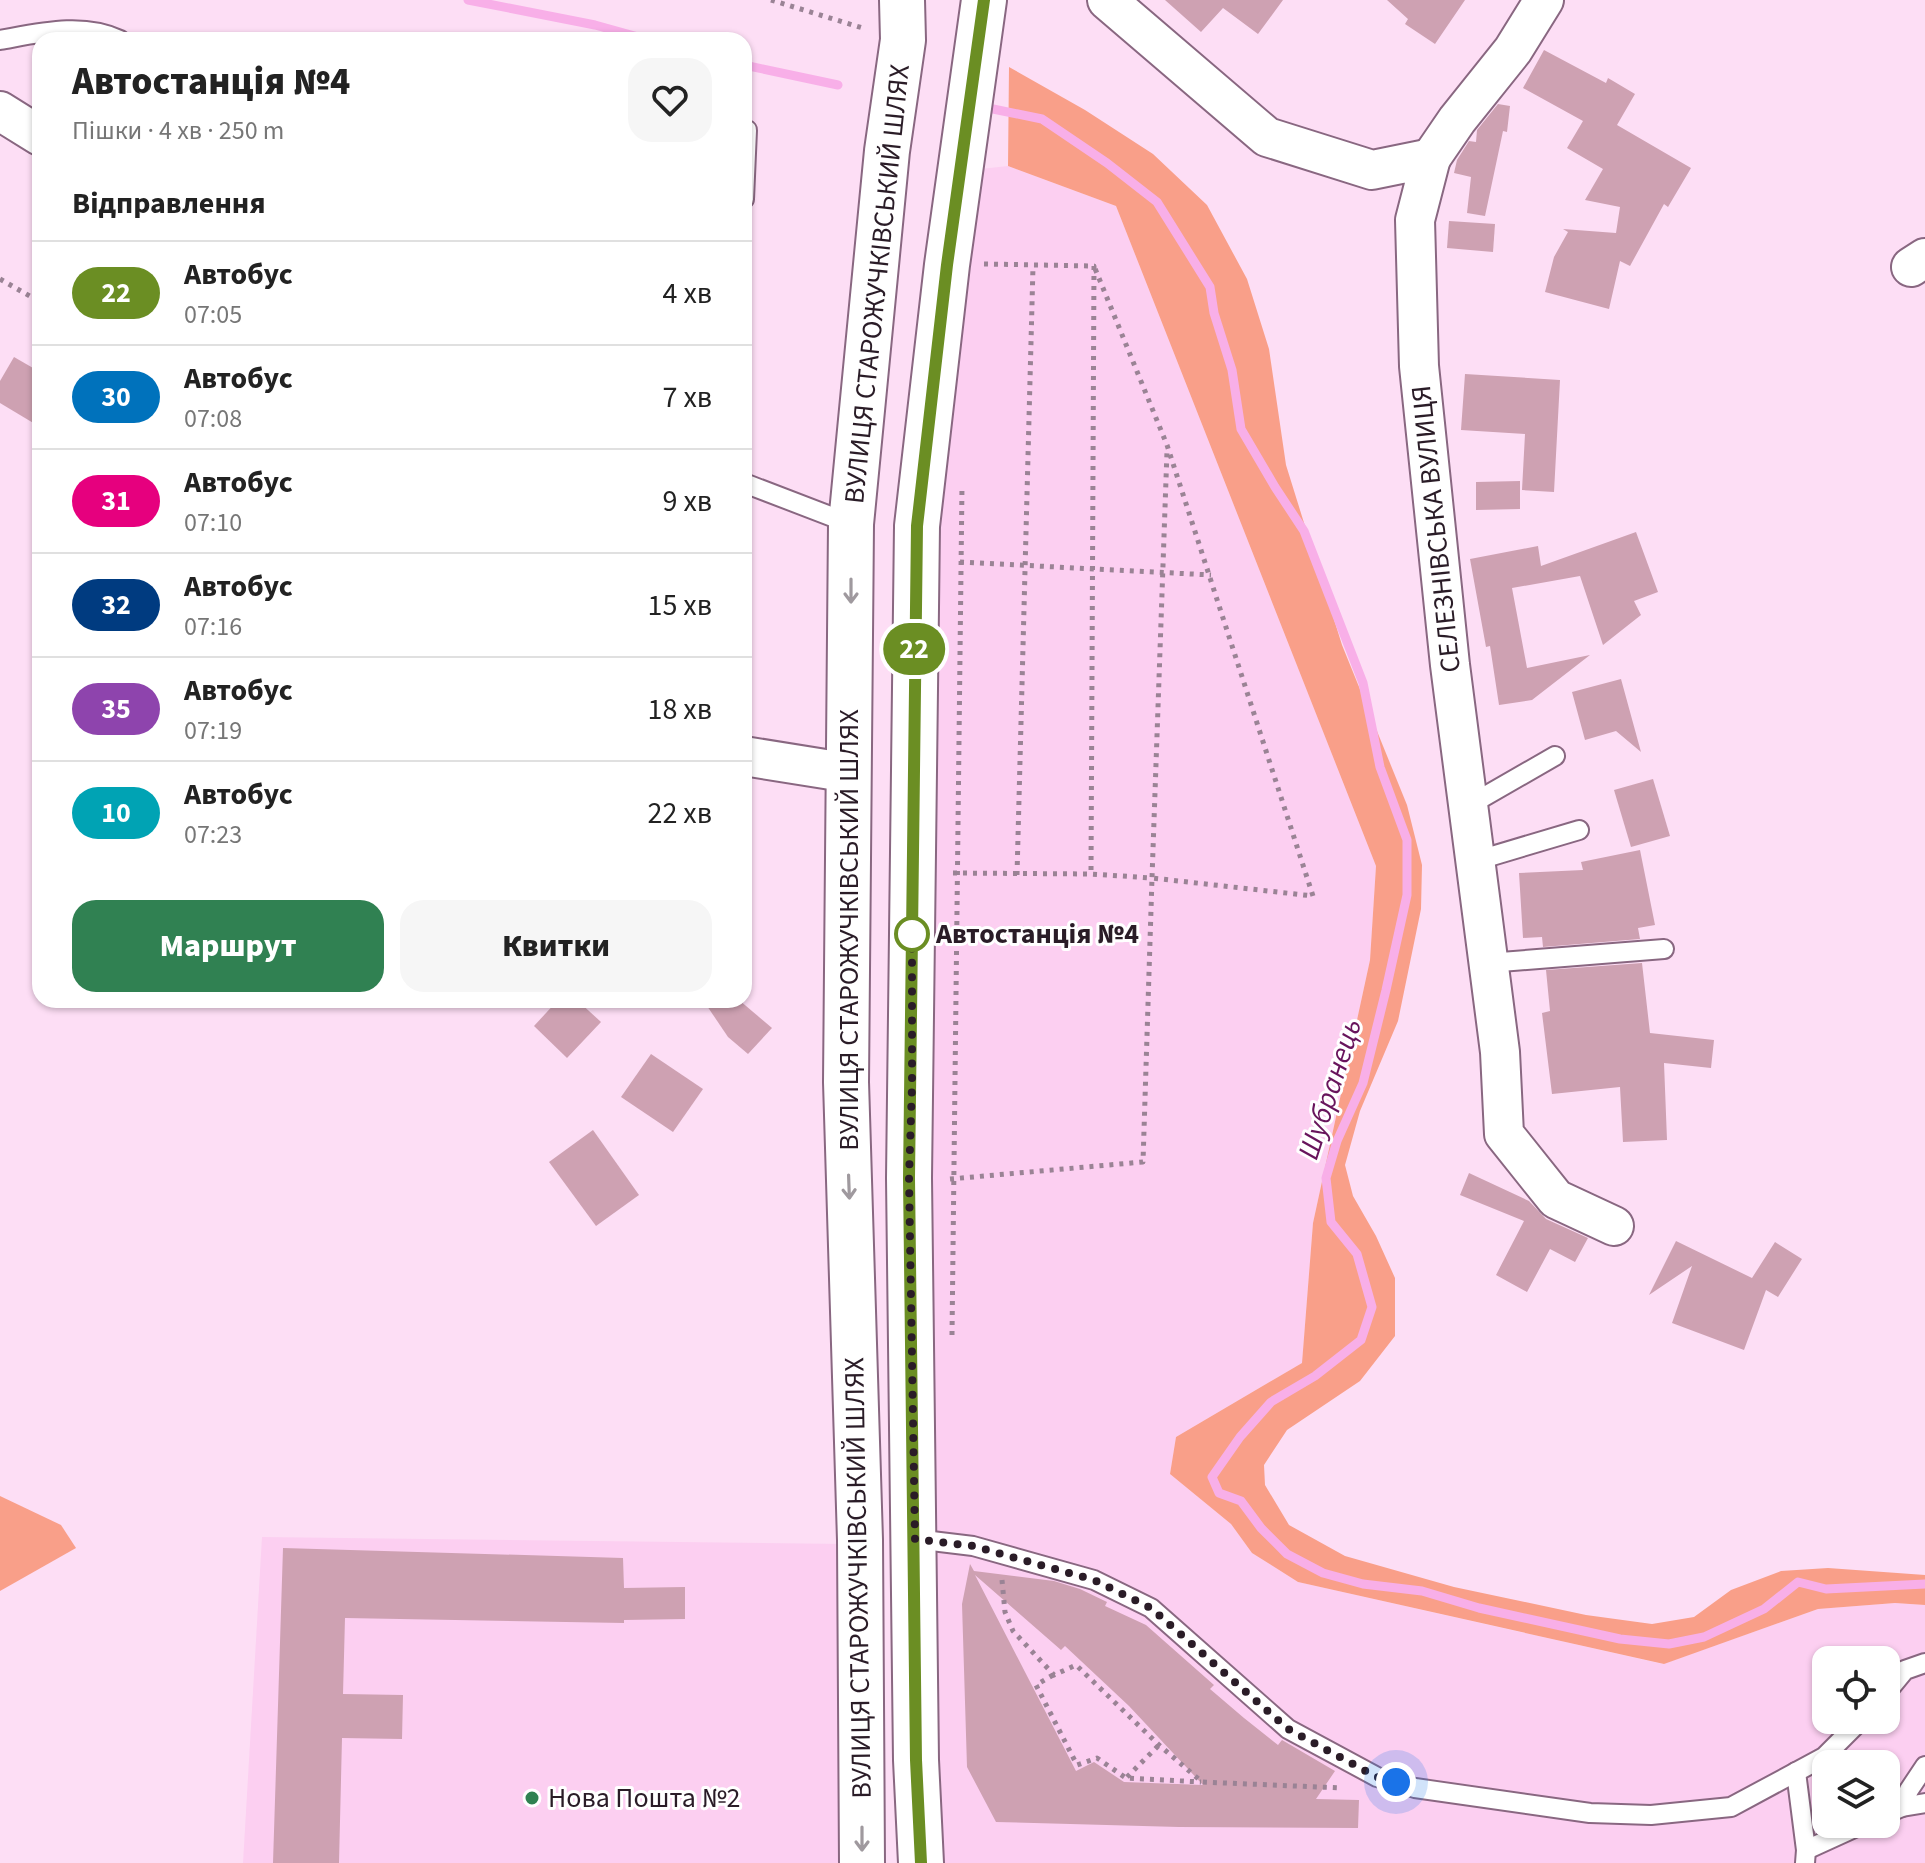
<!DOCTYPE html>
<html lang="uk">
<head>
<meta charset="utf-8">
<style>
	body { margin:0; font-family:"Source Sans 3",sans-serif; background:#f6f6f6; color:#222; height:100vh; display:flex; flex-direction:column; font-size:30px; white-space:nowrap }
	* { box-sizing:border-box; margin:0 }
	p { font-size:26px; color:#767676 }
	.icon { flex:none; width:44px; height:44px; fill:none; stroke:currentColor; stroke-width:2; stroke-linecap:round; stroke-linejoin:round }
	.map { position:relative; flex:1; overflow:hidden }
	.side { position:absolute; left:32px; top:32px; width:720px; height:976px; display:flex; flex-direction:column; background:#fff; border-radius:24px; box-shadow:0 2px 6px #0004 }
	.side>* { flex:none }
	.badge { padding:0 16px; border-radius:26px; font-size:28px; line-height:52px }
	.buttons { position:absolute; left:1812px; top:1646px; display:grid; gap:16px }
	.buttons a { display:grid; place-items:center; width:88px; height:88px; border-radius:16px; background:#fff; box-shadow:0 2px 6px #0004; font-size:40px }
	.you { position:absolute; width:40px; height:40px; margin:-20px; border:6px solid #fff; border-radius:50%; background:#1a73e8; box-shadow:0 0 0 12px #1a73e833 }
	.map>.badge { position:absolute; translate:-50% -50%; box-shadow:0 0 0 4px #fff }
	h2 { padding:0 40px; font-size:30px; line-height:72px }
	.round { display:grid; place-items:center; flex:none; width:84px; height:84px; border-radius:24px; background:#f6f6f6 }
	.overview { display:flex; align-items:center; justify-content:space-between; height:136px; padding:0 40px }
	h1 { font-size:38px; font-weight:800; line-height:60px }
	.primary-button { display:flex; gap:16px; margin-top:auto; padding:16px 40px }
	.primary-button a { flex:1; height:92px; border-radius:24px; background:#308152; color:#fff; font-size:32px; font-weight:800; line-height:92px; text-align:center }
	.primary-button a+a { background:#f6f6f6; color:#222 }
	ul { padding:0; list-style:none }
	li { display:flex; align-items:center; gap:24px; height:104px; padding:0 40px; border-top:2px solid #e0e0e0 }
	li div { flex:1 }
	li b { display:block; font-size:30px }
	li em { font-style:normal }
	li .badge { min-width:88px; font-weight:700; text-align:center }
	.map>svg:first-child { display:block }
	.built { fill:#fccff1; fill-rule:evenodd }
	.forest { fill:#f99f89 }
	.lines { fill:none; stroke-linecap:round; stroke-linejoin:round }
	.stream { stroke:#f8afe8; stroke-width:9 }
	.building { fill:#cea1b2; fill-rule:evenodd }
	.service-casing { stroke:#896781; stroke-width:22 }
	.minor-casing { stroke:#896781; stroke-width:42 }
	.primary-casing { stroke:#896781; stroke-width:48 }
	.path { stroke:#9a8395; stroke-width:5; stroke-dasharray:4 6; stroke-linecap:butt }
	.service { stroke:#fff; stroke-width:18 }
	.minor { stroke:#fff; stroke-width:38 }
	.primary { stroke:#fff; stroke-width:44 }
	.oneway { stroke:#9f999e }
	.line-casing { stroke:#fff; stroke-width:18 }
	.line { stroke:#6b8e23; stroke-width:12 }
	.walk { stroke:#2a1c27; stroke-width:8; stroke-dasharray:0 14.4 }
	.stop-dot { fill:#fff; stroke:#6b8e23; stroke-width:4 }
	.poi-dot { fill:#308152; stroke:#fff; stroke-width:3 }
	.labels { text-anchor:middle; dominant-baseline:central; stroke-width:6; stroke-linejoin:round; paint-order:stroke }
	.street-label { font-size:28px; fill:#2a1c27; stroke:#fff }
	.stop-label { font-size:28px; font-weight:bold; fill:#2a1c27; stroke:#fff; text-anchor:start }
	.poi-label { font-size:28px; fill:#2a1c27; stroke:#fff; text-anchor:start }
	.water-label { font-size:30px; font-style:italic; fill:#68145c; stroke:#fff }
</style>
</head>
<body>
<div class="map">
<svg width="1925" height="1863" viewBox="0 0 1925 1863">
	<rect width="100%" height="100%" fill="#fddef5"/>
	<g class="built">
		<path d="M 1008,166 L 1116,206 L 1376,866 L 1370,960 L 1313,1223 L 1302,1363 L 1176,1437 L 1170,1474 L 1231,1524 L 1252,1553 L 1298,1582 L 1663,1664 L 1818,1609 L 1895,1603 L 1925,1605 L 1925,1863 L 920,1863 L 944,173 ZM 1826,1660 L 1886,1660 L 1886,1720 L 1826,1720 ZM 1826,1764 L 1886,1764 L 1886,1824 L 1826,1824 Z"/>
		<path d="M 262,1537 L 847,1544 L 851,1863 L 243,1863 Z"/>
	</g>
	<g class="forest">
		<path d="M 1009,67 L 1085,110 L 1153,154 L 1207,205 L 1247,279 L 1269,349 L 1286,465 L 1342,645 L 1407,805 L 1422,865 L 1421,909 L 1398,1021 L 1360,1111 L 1345,1165 L 1353,1196 L 1376,1236 L 1395,1278 L 1395,1336 L 1360,1381 L 1287,1430 L 1264,1465 L 1265,1485 L 1289,1525 L 1345,1556 L 1454,1587 L 1586,1615 L 1652,1624 L 1694,1617 L 1731,1590 L 1781,1571 L 1828,1568 L 1925,1575 L 1925,1605 L 1895,1603 L 1818,1609 L 1664,1664 L 1298,1582 L 1252,1553 L 1231,1524 L 1170,1474 L 1176,1437 L 1302,1363 L 1313,1223 L 1370,960 L 1376,866 L 1116,206 L 1008,166 Z"/>
		<path d="M 0,1496 L 61,1525 L 76,1548 L 0,1591 Z"/>
	</g>
	<g class="lines">
		<g class="stream">
			<path d="M 468,0 L 595,25 L 649,40"/>
			<path d="M 744,65 L 838,85"/>
			<path d="M 993,109 L 1042,119 L 1107,163 L 1157,202 L 1210,287 L 1214,313 L 1232,370 L 1241,429 L 1275,487 L 1304,531 L 1363,683 L 1380,767 L 1407,840 L 1407,895 L 1386,990 L 1363,1083 L 1337,1141 L 1326,1178 L 1331,1222 L 1357,1254 L 1372,1307 L 1361,1340 L 1315,1376 L 1271,1402 L 1240,1437 L 1212,1477 L 1219,1493 L 1241,1501 L 1261,1528 L 1287,1554 L 1323,1573 L 1363,1584 L 1422,1591 L 1479,1608 L 1620,1639 L 1669,1644 L 1704,1637 L 1764,1609 L 1798,1582 L 1826,1589 L 1925,1584"/>
		</g>
	</g>
	<g class="building">
		<path d="M 1165,0 L 1283,0 L 1258,34 L 1223,8 L 1201,32 Z"/>
		<path d="M 1387,0 L 1465,0 L 1435,44 L 1405,24 L 1408,19 Z"/>
		<path d="M 1544,50 L 1606,83 L 1608,78 L 1635,94 L 1617,125 L 1691,168 L 1668,207 L 1664,204 L 1630,266 L 1620,261 L 1609,309 L 1545,292 L 1554,257 L 1568,232 L 1563,229 L 1616,233 L 1620,207 L 1585,200 L 1603,169 L 1567,148 L 1583,121 L 1523,88 Z"/>
		<path d="M 1498,104 L 1510,106 L 1507,132 L 1503,131 L 1485,216 L 1467,213 L 1471,177 L 1454,173 L 1457,160 L 1469,141 L 1476,142 L 1477,130 Z"/>
		<path d="M 1449,221 L 1495,224 L 1493,252 L 1447,248 Z"/>
		<path d="M 14,357 L 40,372 L 40,427 L 0,403 L 0,381 Z"/>
		<path d="M 1465,374 L 1560,380 L 1554,492 L 1522,490 L 1525,434 L 1461,430 Z"/>
		<path d="M 1520,481 L 1520,509 L 1476,510 L 1476,482 Z"/>
		<path d="M 1636,532 L 1658,592 L 1634,601 L 1641,615 L 1603,645 L 1580,576 L 1512,588 L 1527,668 L 1590,655 L 1532,700 L 1499,705 L 1490,646 L 1486,647 L 1470,559 L 1538,546 L 1541,566 Z"/>
		<path d="M 1621,679 L 1641,752 L 1616,731 L 1585,740 L 1572,692 Z"/>
		<path d="M 1653,779 L 1670,836 L 1631,847 L 1614,790 Z"/>
		<path d="M 1640,850 L 1655,925 L 1638,928 L 1640,939 L 1543,947 L 1542,937 L 1523,938 L 1519,873 L 1583,870 L 1581,862 Z"/>
		<path d="M 1642,963 L 1650,1033 L 1714,1040 L 1711,1068 L 1664,1063 L 1667,1140 L 1623,1142 L 1620,1087 L 1552,1094 L 1542,1013 L 1550,1011 L 1546,970 Z"/>
		<path d="M 558,1000 L 577,1000 L 601,1022 L 567,1058 L 534,1026 Z"/>
		<path d="M 703,1000 L 739,1000 L 772,1028 L 748,1054 L 728,1037 Z"/>
		<path d="M 651,1054 L 703,1089 L 673,1132 L 621,1097 Z"/>
		<path d="M 593,1130 L 639,1195 L 596,1226 L 549,1162 Z"/>
		<path d="M 1469,1173 L 1529,1201 L 1546,1219 L 1588,1238 L 1575,1262 L 1550,1249 L 1527,1292 L 1496,1275 L 1524,1221 L 1460,1195 Z"/>
		<path d="M 1676,1241 L 1752,1278 L 1775,1242 L 1802,1259 L 1778,1297 L 1766,1290 L 1744,1350 L 1672,1323 L 1692,1266 L 1649,1295 Z"/>
		<path d="M 283,1548 L 623,1558 L 624,1588 L 685,1587 L 685,1619 L 624,1620 L 624,1623 L 345,1618 L 343,1694 L 403,1695 L 402,1739 L 342,1738 L 339,1863 L 273,1863 Z"/>
		<path d="M 970,1564 L 974,1571 L 1054,1581 L 1080,1589 L 1107,1602 L 1105,1606 L 1146,1625 L 1214,1685 L 1210,1689 L 1244,1718 L 1278,1745 L 1282,1740 L 1335,1771 L 1316,1799 L 1359,1800 L 1358,1828 L 1179,1827 L 996,1822 L 967,1767 L 962,1604 ZM 975,1575 L 1061,1650 L 1065,1646 L 1129,1706 L 1203,1785 L 1124,1782 L 1094,1762 L 1076,1771 Z"/>
	</g>
	<g class="lines">
		<g class="service-casing">
			<g id="service">
				<path d="M 0,40 C 39,33 83,22 120,40"/>
				<path d="M 744,129 L 747,130 L 744,199"/>
				<path d="M 744,483 L 851,524"/>
				<path d="M 1468,806 L 1555,756"/>
				<path d="M 1475,861 L 1579,830"/>
				<path d="M 1488,963 L 1664,949"/>
				<path d="M 915,1539 L 973,1546 L 1094,1580 L 1151,1608 L 1288,1729 L 1377,1777 L 1415,1788 L 1590,1813 L 1651,1815 L 1731,1807 L 1824,1757 L 1861,1720"/>
				<path d="M 1886,1693 L 1905,1670 L 1925,1663"/>
				<path d="M 1796,1772 L 1806,1850 L 1805,1863"/>
				<path d="M 1902,1807 L 1909,1790 L 1925,1766"/>
				<path d="M 1886,1814 L 1902,1807 L 1925,1803"/>
				<path d="M 1806,1850 L 1863,1824"/>
			</g>
		</g>
		<g class="minor-casing">
			<g id="minor">
				<path d="M 1107,0 L 1267,137 L 1372,170 L 1431,158 L 1415,220 L 1419,366 L 1450,665 L 1500,1052 L 1504,1134 L 1556,1199 L 1614,1226"/>
				<path d="M 0,111 L 40,136"/>
				<path d="M 1431,158 L 1457,120 L 1513,50 L 1544,0"/>
				<path d="M 1911,267 L 1925,258"/>
				<path d="M 744,756 L 850,773"/>
			</g>
		</g>
		<g class="primary-casing">
			<g id="primary">
				<path d="M 862,1863 L 860,1540 L 846,1082 L 851,524 L 887,151 L 903,40 L 902,0"/>
				<path d="M 921,1863 L 916,1760 L 909,1178 L 917,526 L 947,265 L 984,0"/>
			</g>
		</g>
		<g class="path">
			<path d="M 771,0 L 866,29"/>
			<path d="M 984,264 L 1094,266 L 1091,874"/>
			<path d="M 0,279 L 40,302"/>
			<path d="M 960,562 L 1211,575"/>
			<path d="M 953,873 L 1091,874 L 1152,878 L 1167,451"/>
			<path d="M 1017,875 L 1033,266"/>
			<path d="M 950,1179 L 1143,1162 L 1152,878 L 1313,896 L 1167,445 L 1094,266"/>
			<path d="M 952,1335 L 962,485"/>
			<path d="M 1002,1580 L 1005,1612 L 1013,1631 L 1054,1675 L 1076,1665 L 1159,1745 L 1202,1782 L 1342,1788"/>
			<path d="M 1053,1675 L 1036,1685 L 1077,1765 L 1097,1758 L 1126,1778 L 1201,1782"/>
			<path d="M 1127,1777 L 1159,1745"/>
		</g>
		<use href="#service" class="service"/>
		<use href="#minor" class="minor"/>
		<use href="#primary" class="primary"/>
	</g>
	<defs><path id="oneway-shaft" d="M-6 0H5M1.5-3L5.5 0L1.5 3" fill="none" stroke-width="1.6" stroke-linecap="round" stroke-linejoin="round" transform="scale(2)"/></defs>
	<g class="oneway">
		<use href="#oneway-shaft" transform="translate(851 591) rotate(90)"/>
		<use href="#oneway-shaft" transform="translate(849 1187) rotate(88)"/>
		<use href="#oneway-shaft" transform="translate(862 1839) rotate(90)"/>
	</g>
	<g class="lines">
		<g class="line-casing">
			<path id="line" d="M 921,1863 L 916,1760 L 909,1178 L 917,526 L 947,265 L 984,0"/>
		</g>
		<use href="#line" class="line"/>
		<path class="walk" d="M 912,934 L 912,1085 L 909,1178 L 915,1539 L 973,1546 L 1094,1580 L 1151,1608 L 1288,1729 L 1377,1777 L 1396,1782"/>
	</g>
	<circle class="stop-dot" cx="912" cy="934" r="16"/>
	<circle class="poi-dot" cx="532" cy="1798" r="8"/>
	<g class="labels">
		<g class="street-label">
			<text transform="translate(877 284) rotate(-84)">ВУЛИЦЯ СТАРОЖУЧКІВСЬКИЙ ШЛЯХ</text>
			<text transform="translate(1436 529) rotate(-96)">СЕЛЕЗНІВСЬКА ВУЛИЦЯ</text>
			<text transform="translate(849 930) rotate(-90)">ВУЛИЦЯ СТАРОЖУЧКІВСЬКИЙ ШЛЯХ</text>
			<text transform="translate(858 1578) rotate(-91)">ВУЛИЦЯ СТАРОЖУЧКІВСЬКИЙ ШЛЯХ</text>
		</g>
		<g class="stop-label">
			<text x="936" y="934">Автостанція №4</text>
		</g>
		<g class="poi-label">
			<text x="548" y="1798">Нова Пошта №2</text>
		</g>
		<g class="water-label">
			<text transform="translate(1330 1089) rotate(-72)">Шубранець</text>
		</g>
	</g>
</svg>
<div class="buttons">
<a><svg class="icon" aria-label="locate" viewBox="0 0 24 24"><circle cx="12" cy="12" r="6"/><path d="M12 2v4M12 18v4M2 12h4M18 12h4"/></svg></a>
<a><svg class="icon" aria-label="layers" viewBox="0 0 24 24"><path d="M12 4l9 5-9 5-9-5zM3 14l9 5 9-5"/></svg></a>
</div>
<div class="you" style="left:1396px;top:1782px"></div>
<b class="badge" style="left:914px;top:649px;background:#6b8e23;color:#fff">22</b>
<section class="side">
<div class="overview"><div><h1>Автостанція №4</h1><p>Пішки · 4 хв · 250 m</p></div><a class="round"><svg class="icon" aria-label="heart" viewBox="0 0 24 24"><path d="M12 20l-8-8c-3-5 5-10 8-4 3-6 11-1 8 4z"/></svg></a></div>
<h2>Відправлення</h2>
<ul>
<li><span class="badge" style="background:#6b8e23;color:#fff">22</span><div><b>Автобус</b><p>07:05</p></div><em>4 хв</em></li>
<li><span class="badge" style="background:#0072bc;color:#fff">30</span><div><b>Автобус</b><p>07:08</p></div><em>7 хв</em></li>
<li><span class="badge" style="background:#e6007e;color:#fff">31</span><div><b>Автобус</b><p>07:10</p></div><em>9 хв</em></li>
<li><span class="badge" style="background:#003b80;color:#fff">32</span><div><b>Автобус</b><p>07:16</p></div><em>15 хв</em></li>
<li><span class="badge" style="background:#8e44ad;color:#fff">35</span><div><b>Автобус</b><p>07:19</p></div><em>18 хв</em></li>
<li><span class="badge" style="background:#00a3b4;color:#fff">10</span><div><b>Автобус</b><p>07:23</p></div><em>22 хв</em></li>
</ul>
<div class="primary-button"><a>Маршрут</a><a>Квитки</a></div>
</section>
</div>
</body>
</html>
